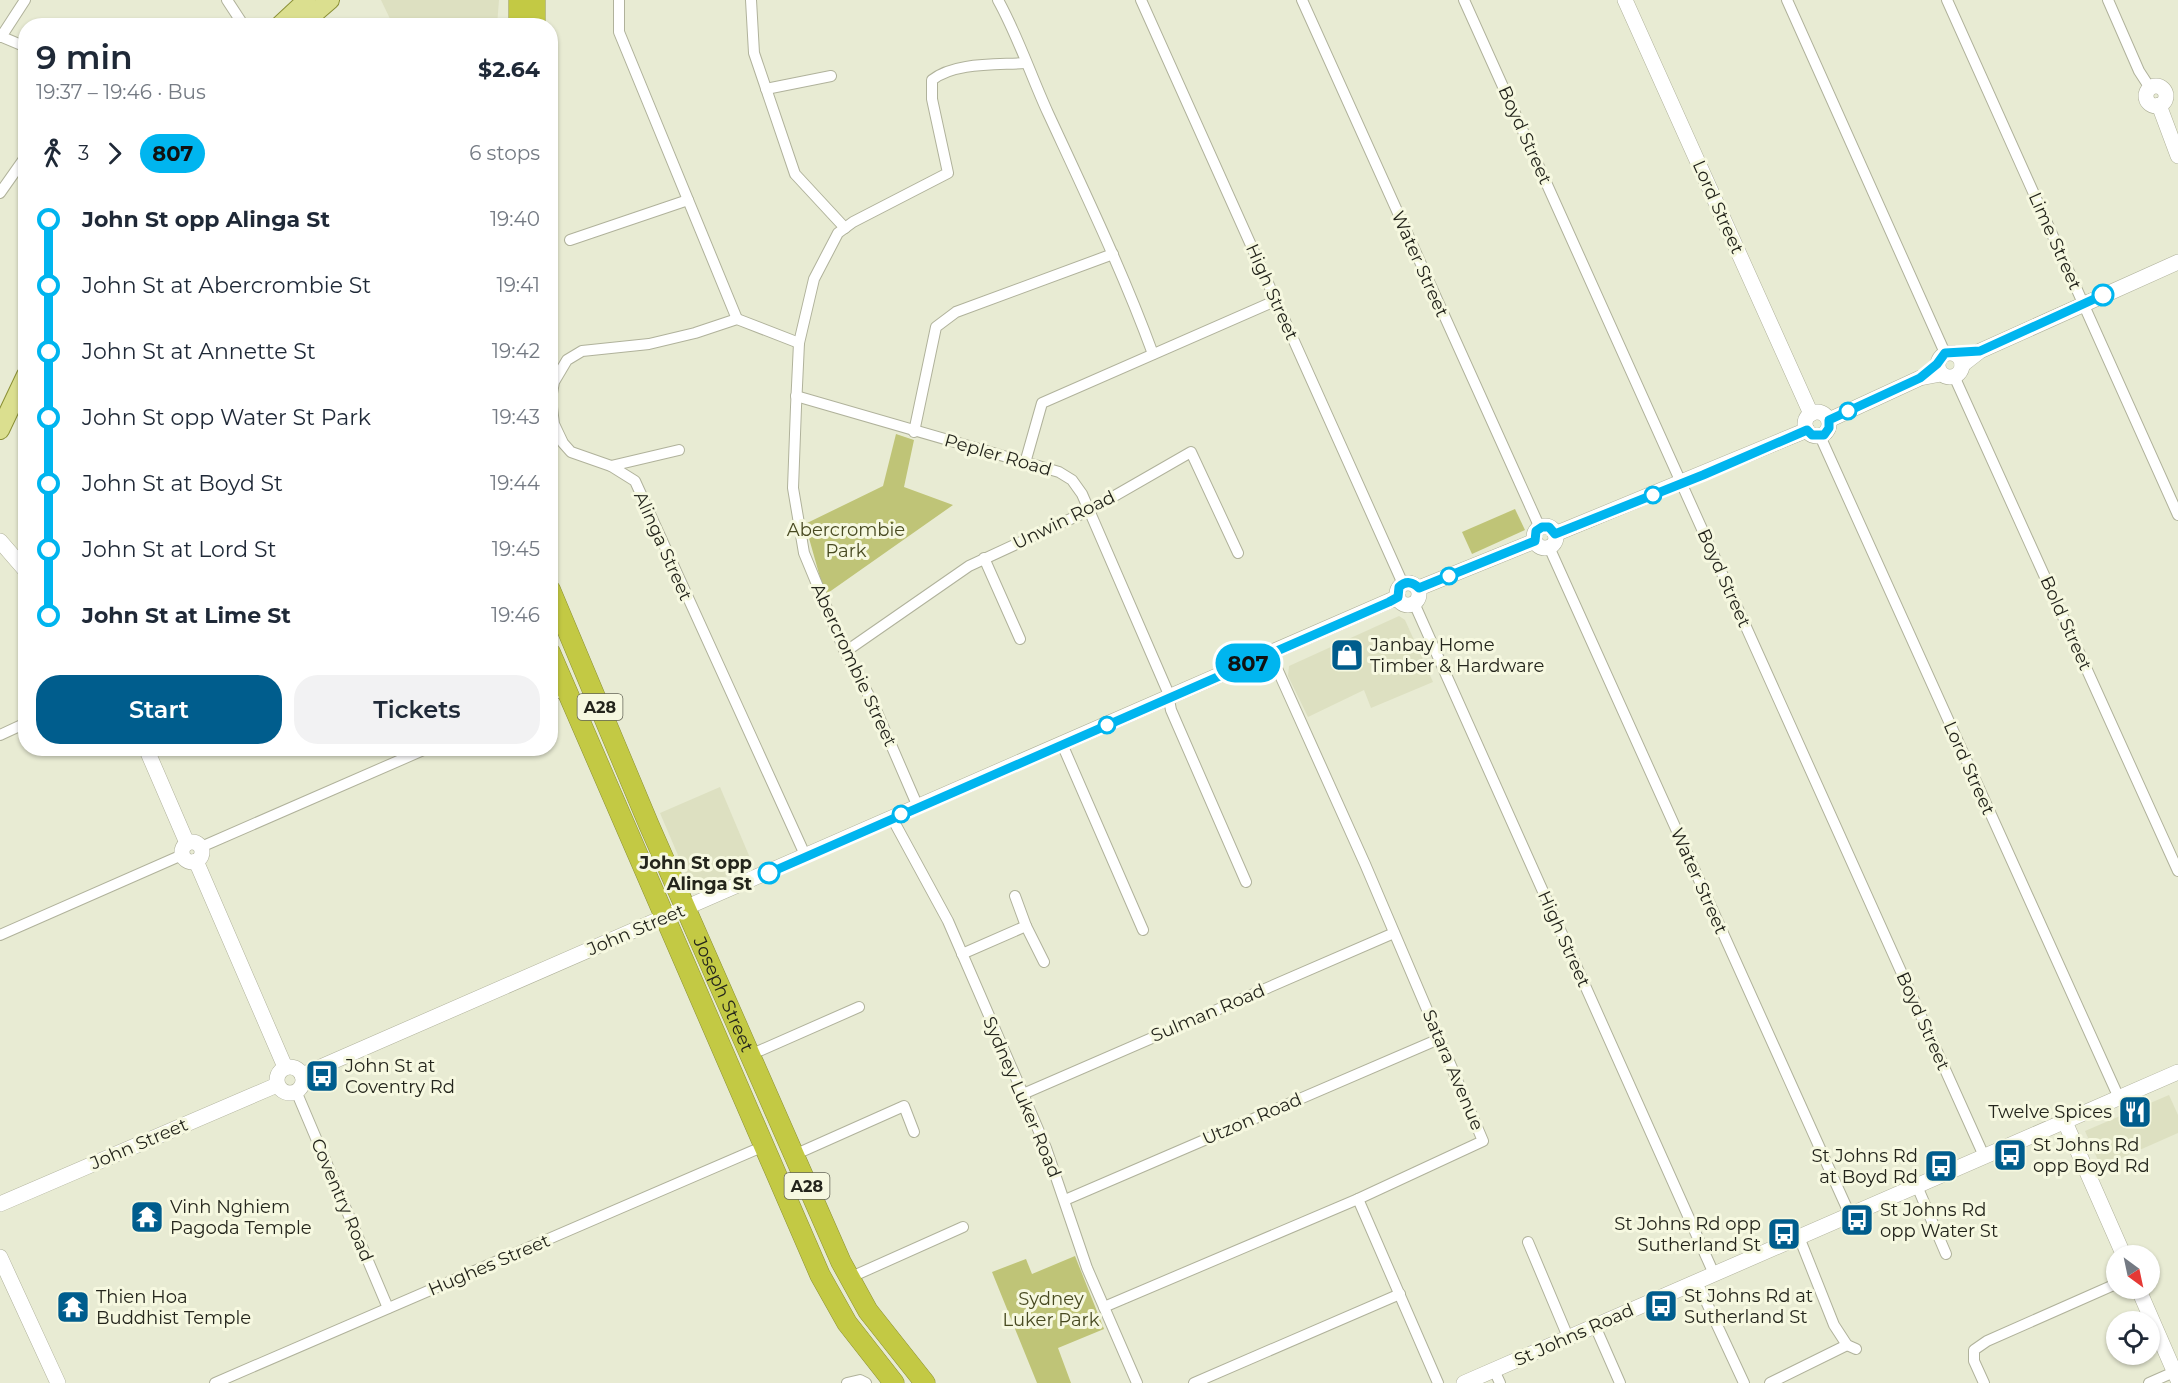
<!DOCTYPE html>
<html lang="en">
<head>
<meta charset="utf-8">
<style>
	body { margin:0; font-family:Montserrat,sans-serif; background:#f2f2f3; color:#1f2937; height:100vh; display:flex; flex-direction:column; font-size:22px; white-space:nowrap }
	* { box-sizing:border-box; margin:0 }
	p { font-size:20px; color:#747a83 }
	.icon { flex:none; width:33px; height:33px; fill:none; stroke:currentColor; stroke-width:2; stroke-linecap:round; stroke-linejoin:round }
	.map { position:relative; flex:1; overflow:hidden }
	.drawer { position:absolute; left:18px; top:18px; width:540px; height:738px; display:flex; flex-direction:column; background:#fff; border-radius:24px; box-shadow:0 2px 4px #0004 }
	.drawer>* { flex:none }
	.badge { padding:0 12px; border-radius:20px; font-size:21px; line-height:39px }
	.needle { width:39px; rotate:147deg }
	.controls { position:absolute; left:2106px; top:1245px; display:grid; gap:12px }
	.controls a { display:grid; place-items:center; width:54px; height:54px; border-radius:50%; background:#fff; box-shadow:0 2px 4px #0004; font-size:30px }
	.map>.badge { position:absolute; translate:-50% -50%; box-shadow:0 0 0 3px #fff }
	.legs { display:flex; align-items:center; gap:9px; height:66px; padding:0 18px; font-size:20px }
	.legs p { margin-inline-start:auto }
	.head { display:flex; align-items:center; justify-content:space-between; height:102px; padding:0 18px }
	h1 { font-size:33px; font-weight:600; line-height:45px }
	.button { display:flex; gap:12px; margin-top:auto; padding:12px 18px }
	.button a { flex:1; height:69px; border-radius:24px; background:#005d8d; color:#fff; font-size:24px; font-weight:600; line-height:69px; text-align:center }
	.button a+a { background:#f2f2f3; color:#1f2937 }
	ul { padding:0 18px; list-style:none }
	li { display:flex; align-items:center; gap:21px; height:66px; font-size:22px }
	li i { display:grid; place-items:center; width:9px; height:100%; margin:0 8px; background:currentColor }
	li i::after { content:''; width:15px; height:15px; margin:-8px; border:4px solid; border-radius:50%; background:#fff }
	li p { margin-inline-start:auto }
	li:first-child i { background:linear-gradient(#0000 50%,currentColor 0) }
	li:last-child i { background:linear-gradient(currentColor 50%,#0000 0) }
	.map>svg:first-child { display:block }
	.built { fill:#dde0c1 }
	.green { fill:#bfc477 }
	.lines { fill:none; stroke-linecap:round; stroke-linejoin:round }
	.street-casing { stroke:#b0b29b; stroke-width:12 }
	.secondary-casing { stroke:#b0b29b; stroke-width:16 }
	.primary-casing { stroke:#8b9036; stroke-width:20 }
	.highway-casing { stroke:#8b9036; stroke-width:21 }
	.street { stroke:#fff; stroke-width:10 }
	.secondary { stroke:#fff; stroke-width:15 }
	.primary { stroke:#dbdf8f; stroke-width:18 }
	.highway { stroke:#c3c944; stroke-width:20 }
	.line-1-casing { stroke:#fff; stroke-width:14 }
	.line-1 { stroke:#00b5ef; stroke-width:9 }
	.stop-1-dot { fill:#fff; stroke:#00b5ef; stroke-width:3 }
	.labels { text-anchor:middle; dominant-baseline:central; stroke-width:6; stroke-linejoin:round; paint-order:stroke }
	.shield { fill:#f6f8e0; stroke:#636457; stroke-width:1.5 }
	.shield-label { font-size:16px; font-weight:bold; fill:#24251c }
	.street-label { font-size:18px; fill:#24251c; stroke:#f6f8e0 }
	.park-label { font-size:18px; fill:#484a21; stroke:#f6f8e0 }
	.poi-label { font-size:18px; fill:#24251c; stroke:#f6f8e0; text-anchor:start }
	.stop-label { font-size:18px; font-weight:bold; fill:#24251c; stroke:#f6f8e0; text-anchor:end }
</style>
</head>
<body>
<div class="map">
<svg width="2178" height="1383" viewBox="0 0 2178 1383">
	<rect width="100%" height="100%" fill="#e8ebd3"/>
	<g class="built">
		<path d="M 381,0 L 499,0 L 497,25 L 393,25 Z"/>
		<path d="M 1399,616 L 1405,620 L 1433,682 L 1371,708 L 1364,690 L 1308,717 L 1288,676 L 1289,666 Z"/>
		<path d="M 720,787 L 753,865 L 702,887 L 689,881 L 660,813 Z"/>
		<path d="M 2169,1095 L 2178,1115 L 2178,1133 L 2101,1167 L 2085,1131 Z"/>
	</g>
	<g class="green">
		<path d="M 896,434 L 914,440 L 904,487 L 953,505 L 825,595 L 805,524 L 883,486 Z"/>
		<path d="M 1515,509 L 1525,530 L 1472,554 L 1462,532 Z"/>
		<path d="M 1075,1256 L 1104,1329 L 1058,1348 L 1071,1383 L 1037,1383 L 992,1272 L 1026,1259 L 1032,1274 Z"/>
	</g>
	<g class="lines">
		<g class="street-casing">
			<g id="street">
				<path d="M 227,0 L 244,26"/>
				<path d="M 619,0 L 619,32 L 737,319"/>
				<path d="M 751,0 L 754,53 L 795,174 L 845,228"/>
				<path d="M 998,0 C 1018,36 1031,76 1048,113 C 1085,193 1123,272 1153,354"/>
				<path d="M 1141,0 L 1403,584"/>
				<path d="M 1302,0 L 1540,528"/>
				<path d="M 1464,0 L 1984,1156"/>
				<path d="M 1787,0 L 1945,353"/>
				<path d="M 1947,0 L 2178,515"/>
				<path d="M 2108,0 L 2139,71 L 2150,88"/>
				<path d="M 0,36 L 26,47"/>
				<path d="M 1,37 L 25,0"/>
				<path d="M 766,89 L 831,76"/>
				<path d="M 0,193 L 26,156"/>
				<path d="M 570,240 L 688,200"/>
				<path d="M 799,343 L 737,319 L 695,333 L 649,344 L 582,351 L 567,360 L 554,382 L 551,399 L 554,424 L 563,443 L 571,452 L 611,466 L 635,481 L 806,857"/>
				<path d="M 1954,376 L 2178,871"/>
				<path d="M 796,396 L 1059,472 L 1072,480 L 1082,494 L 1167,690 L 1171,710 L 1246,882"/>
				<path d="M 914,432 L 936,327 L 956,312 L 1113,254"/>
				<path d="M 1820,436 L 2119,1098"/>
				<path d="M 1025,463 L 1042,403 L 1277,300"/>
				<path d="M 611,466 L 679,450"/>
				<path d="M 1549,547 L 1850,1215"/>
				<path d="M 984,558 L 1020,639"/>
				<path d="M 1414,603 L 1714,1274"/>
				<path d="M 845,652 L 969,566 L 1090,510 L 1191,452 L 1238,553"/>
				<path d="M 550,696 L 567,689"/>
				<path d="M 0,735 L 26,723"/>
				<path d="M 1062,744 L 1143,930"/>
				<path d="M 918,807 L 873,703 L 845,652 L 804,553 L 793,488 L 796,407 L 799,343 L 814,279 L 838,233 L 853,222 L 948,173 L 932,99 L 932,80 C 954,62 997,65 1025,63"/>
				<path d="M 892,818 L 948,921 L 1023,1094 L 1046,1148 L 1087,1268 L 1137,1383"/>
				<path d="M 201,847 L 428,748"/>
				<path d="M 1015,896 L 1026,926 L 1044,962"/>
				<path d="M 0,935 L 182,855"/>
				<path d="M 962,954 L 1026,926"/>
				<path d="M 750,1055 L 859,1007"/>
				<path d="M 296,1091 L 388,1308"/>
				<path d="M 1023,1094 L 1394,933"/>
				<path d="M 794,1155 L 904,1106 L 914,1132"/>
				<path d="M 1917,1186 L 1946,1254"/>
				<path d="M 1358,1199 L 1438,1383"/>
				<path d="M 1065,1200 L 1439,1039"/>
				<path d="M 1799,1237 L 1834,1325 L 1847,1345 L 1856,1349"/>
				<path d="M 1528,1242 L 1568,1337"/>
				<path d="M 849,1278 L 963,1227"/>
				<path d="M 1697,1282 L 1744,1383"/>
				<path d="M 1104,1307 L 1358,1199 L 1483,1141 L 1365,864 L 1270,653"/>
				<path d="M 1595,1326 L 1620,1383"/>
				<path d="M 1494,1370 L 1500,1383"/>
				<path d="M 215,1383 L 764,1146"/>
				<path d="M 847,1383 L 860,1380 L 866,1383"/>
				<path d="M 1194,1383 L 1400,1294"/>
				<path d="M 1770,1383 L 1847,1345"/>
				<path d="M 1984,1383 L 1974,1361 L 1974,1350 L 1987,1341 L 2116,1284"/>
				<path d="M 2149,1383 L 2174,1372"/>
			</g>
		</g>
		<g class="secondary-casing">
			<g id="secondary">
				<path d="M 1625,0 L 1811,414"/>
				<circle cx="2156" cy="96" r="10"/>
				<path d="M 2159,105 L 2178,156"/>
				<circle cx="1950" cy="365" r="12"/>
				<path d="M 1962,365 L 1980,351 L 2178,262"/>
				<circle cx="1817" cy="424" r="12"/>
				<path d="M 1829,420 L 1920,378 L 1941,374"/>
				<circle cx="1545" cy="537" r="11"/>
				<path d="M 1555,534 L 1807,430"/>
				<path d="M 0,541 L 26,571"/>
				<circle cx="1408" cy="594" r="11"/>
				<path d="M 1419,588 L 1535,541"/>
				<path d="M 146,748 L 187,843"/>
				<circle cx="192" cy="852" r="10"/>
				<path d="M 196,861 L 285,1067"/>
				<circle cx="290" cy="1080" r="13"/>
				<path d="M 302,1075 L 1398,597"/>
				<path d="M 2065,1122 L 2124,1256"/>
				<path d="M 0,1204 L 277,1085"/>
				<path d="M 0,1257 L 58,1383"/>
				<path d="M 2138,1288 L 2178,1380"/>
				<path d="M 1464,1383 L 2178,1072"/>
			</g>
		</g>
		<g class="primary-casing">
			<g id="primary">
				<path d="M 279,26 L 307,0"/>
				<path d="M 300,26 L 330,0"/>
				<path d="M 0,430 L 26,375"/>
			</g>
		</g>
		<g class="highway-casing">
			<g id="highway">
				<path d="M 519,0 L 519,26"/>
				<path d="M 535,0 L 535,26"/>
				<path id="s1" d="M 550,589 L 649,825 L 841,1262 L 868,1311 L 925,1383"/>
				<path d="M 550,652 L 820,1275 L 847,1323 L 894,1383"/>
			</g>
		</g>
		<use href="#street" class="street"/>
		<use href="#secondary" class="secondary"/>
		<use href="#primary" class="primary"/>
		<use href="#highway" class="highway"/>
	</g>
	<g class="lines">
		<g class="line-1-casing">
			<path id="line-1" d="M 769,873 L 1389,602 L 1398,597 L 1399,587 C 1406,580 1413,582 1419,588 L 1535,541 L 1536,531 L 1542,527 L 1549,527 L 1555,534 L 1703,475 L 1807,430 L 1812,435 L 1824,435 L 1829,428 L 1829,420 L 1920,378 L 1937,364 L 1945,353 L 1980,351 L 2103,295"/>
		</g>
		<use href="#line-1" class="line-1"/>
	</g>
	<defs>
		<g id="shop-square" transform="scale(1.725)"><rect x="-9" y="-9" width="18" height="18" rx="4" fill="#005d8d" stroke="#f6f8e0"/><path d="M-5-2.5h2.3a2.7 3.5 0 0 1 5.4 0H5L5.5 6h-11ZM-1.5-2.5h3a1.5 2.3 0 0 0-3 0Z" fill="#fff"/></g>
		<g id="bus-square" transform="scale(1.725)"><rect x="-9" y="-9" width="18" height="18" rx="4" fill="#005d8d" stroke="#f6f8e0"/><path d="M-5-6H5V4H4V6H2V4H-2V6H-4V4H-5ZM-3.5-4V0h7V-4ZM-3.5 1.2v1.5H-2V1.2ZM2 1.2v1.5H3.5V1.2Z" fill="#fff"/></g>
		<g id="restaurant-square" transform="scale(1.725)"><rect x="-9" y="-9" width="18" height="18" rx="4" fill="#005d8d" stroke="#f6f8e0"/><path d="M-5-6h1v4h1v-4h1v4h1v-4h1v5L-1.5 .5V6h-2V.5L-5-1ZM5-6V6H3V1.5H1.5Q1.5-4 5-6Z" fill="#fff"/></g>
		<g id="temple-square" transform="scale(1.725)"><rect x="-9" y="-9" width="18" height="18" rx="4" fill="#005d8d" stroke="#f6f8e0"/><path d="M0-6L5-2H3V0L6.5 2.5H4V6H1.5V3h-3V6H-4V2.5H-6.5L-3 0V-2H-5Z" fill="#fff"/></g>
	</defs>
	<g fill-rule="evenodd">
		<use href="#shop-square" x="1347" y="655"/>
		<use href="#bus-square" x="322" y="1076"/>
		<use href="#restaurant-square" x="2135" y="1112"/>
		<use href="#bus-square" x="2010" y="1155"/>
		<use href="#bus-square" x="1941" y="1166"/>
		<use href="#temple-square" x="147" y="1217"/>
		<use href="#bus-square" x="1857" y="1220"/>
		<use href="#bus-square" x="1784" y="1234"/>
		<use href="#bus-square" x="1661" y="1306"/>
		<use href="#temple-square" x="73" y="1307"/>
	</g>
	<g class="stop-1-dot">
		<circle cx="2103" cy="295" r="10"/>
		<circle cx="1848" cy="411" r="8"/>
		<circle cx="1653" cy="495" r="8"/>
		<circle cx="1449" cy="576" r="8"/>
		<circle cx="1107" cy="725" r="8"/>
		<circle cx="901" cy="814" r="8"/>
		<circle cx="769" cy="873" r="10"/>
	</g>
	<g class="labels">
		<g class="shield">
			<rect x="577.5" y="694" width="45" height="26" rx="4.5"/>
			<rect x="784.5" y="1173" width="45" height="26" rx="4.5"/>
		</g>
		<g class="shield-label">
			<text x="600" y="707">A28</text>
			<text x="807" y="1186">A28</text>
		</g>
		<g class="street-label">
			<text transform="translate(1525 135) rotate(66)">Boyd Street</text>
			<text transform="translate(1718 207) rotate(66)">Lord Street</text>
			<text transform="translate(2055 241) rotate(66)">Lime Street</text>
			<text transform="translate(1420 264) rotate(66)">Water Street</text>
			<text transform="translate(1272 292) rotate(66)">High Street</text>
			<text transform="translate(998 455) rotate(16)">Pepler Road</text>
			<text transform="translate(1064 520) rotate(-26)">Unwin Road</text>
			<text transform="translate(663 546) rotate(66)">Alinga Street</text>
			<text transform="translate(1724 578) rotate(66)">Boyd Street</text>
			<text transform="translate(2066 623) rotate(66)">Bold Street</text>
			<text transform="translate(854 665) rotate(65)">Abercrombie Street</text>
			<text transform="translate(1969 768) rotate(66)">Lord Street</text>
			<text transform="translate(1699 881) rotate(66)">Water Street</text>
			<text transform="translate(636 930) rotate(-23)">John Street</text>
			<text transform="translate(1564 939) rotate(66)">High Street</text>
			<text stroke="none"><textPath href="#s1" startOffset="441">Joseph Street</textPath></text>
			<text transform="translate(1208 1013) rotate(-23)">Sulman Road</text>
			<text transform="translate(1923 1021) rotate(66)">Boyd Street</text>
			<text transform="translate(1453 1070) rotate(67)">Satara Avenue</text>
			<text transform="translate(1022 1097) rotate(67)">Sydney Luker Road</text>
			<text transform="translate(1252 1119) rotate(-23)">Utzon Road</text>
			<text transform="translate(139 1144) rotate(-23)">John Street</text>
			<text transform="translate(342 1200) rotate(67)">Coventry Road</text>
			<text transform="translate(489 1265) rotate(-23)">Hughes Street</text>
			<text transform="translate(1574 1335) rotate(-24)">St Johns Road</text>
		</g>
		<g class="park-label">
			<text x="846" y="530">Abercrombie<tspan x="846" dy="21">Park</tspan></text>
			<text x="1051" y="1299">Sydney<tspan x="1051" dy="21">Luker Park</tspan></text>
		</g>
		<g class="poi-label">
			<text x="1370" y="645">Janbay Home<tspan x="1370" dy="21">Timber &amp; Hardware</tspan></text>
			<text x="345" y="1066">John St at<tspan x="345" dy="21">Coventry Rd</tspan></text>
			<text x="2112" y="1112" text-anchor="end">Twelve Spices</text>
			<text x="2033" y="1145">St Johns Rd<tspan x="2033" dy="21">opp Boyd Rd</tspan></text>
			<text x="1918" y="1156" text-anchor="end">St Johns Rd<tspan x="1918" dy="21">at Boyd Rd</tspan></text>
			<text x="170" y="1207">Vinh Nghiem<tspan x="170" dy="21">Pagoda Temple</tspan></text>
			<text x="1880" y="1210">St Johns Rd<tspan x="1880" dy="21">opp Water St</tspan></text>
			<text x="1761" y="1224" text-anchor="end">St Johns Rd opp<tspan x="1761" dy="21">Sutherland St</tspan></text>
			<text x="1684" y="1296">St Johns Rd at<tspan x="1684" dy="21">Sutherland St</tspan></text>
			<text x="96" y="1297">Thien Hoa<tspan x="96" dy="21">Buddhist Temple</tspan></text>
		</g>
		<g class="stop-label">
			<text x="752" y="863">John St opp<tspan x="752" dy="21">Alinga St</tspan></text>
		</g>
	</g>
</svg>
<div class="controls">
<a><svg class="needle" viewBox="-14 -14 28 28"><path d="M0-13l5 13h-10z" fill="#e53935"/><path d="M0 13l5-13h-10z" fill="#747a83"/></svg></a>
<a><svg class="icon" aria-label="locate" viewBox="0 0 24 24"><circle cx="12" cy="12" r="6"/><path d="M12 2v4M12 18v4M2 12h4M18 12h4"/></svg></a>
</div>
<b class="badge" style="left:1248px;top:663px;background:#00b5ef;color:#111">807</b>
<section class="drawer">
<div class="head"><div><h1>9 min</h1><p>19:37 – 19:46 · Bus</p></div><b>$2.64</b></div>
<div class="legs"><svg class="icon" aria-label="walk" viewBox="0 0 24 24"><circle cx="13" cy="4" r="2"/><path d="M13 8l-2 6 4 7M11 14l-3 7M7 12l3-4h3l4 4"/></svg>3<svg class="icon" aria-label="forward" viewBox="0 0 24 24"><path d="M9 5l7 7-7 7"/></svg><b class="badge" style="background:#00b5ef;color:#111">807</b><p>6 stops</p></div>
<ul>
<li><i style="color:#00b5ef"></i><b>John St opp Alinga St</b><p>19:40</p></li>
<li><i style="color:#00b5ef"></i><span>John St at Abercrombie St</span><p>19:41</p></li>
<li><i style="color:#00b5ef"></i><span>John St at Annette St</span><p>19:42</p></li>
<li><i style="color:#00b5ef"></i><span>John St opp Water St Park</span><p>19:43</p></li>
<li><i style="color:#00b5ef"></i><span>John St at Boyd St</span><p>19:44</p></li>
<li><i style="color:#00b5ef"></i><span>John St at Lord St</span><p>19:45</p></li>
<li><i style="color:#00b5ef"></i><b>John St at Lime St</b><p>19:46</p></li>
</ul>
<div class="button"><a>Start</a><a>Tickets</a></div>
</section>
</div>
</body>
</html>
